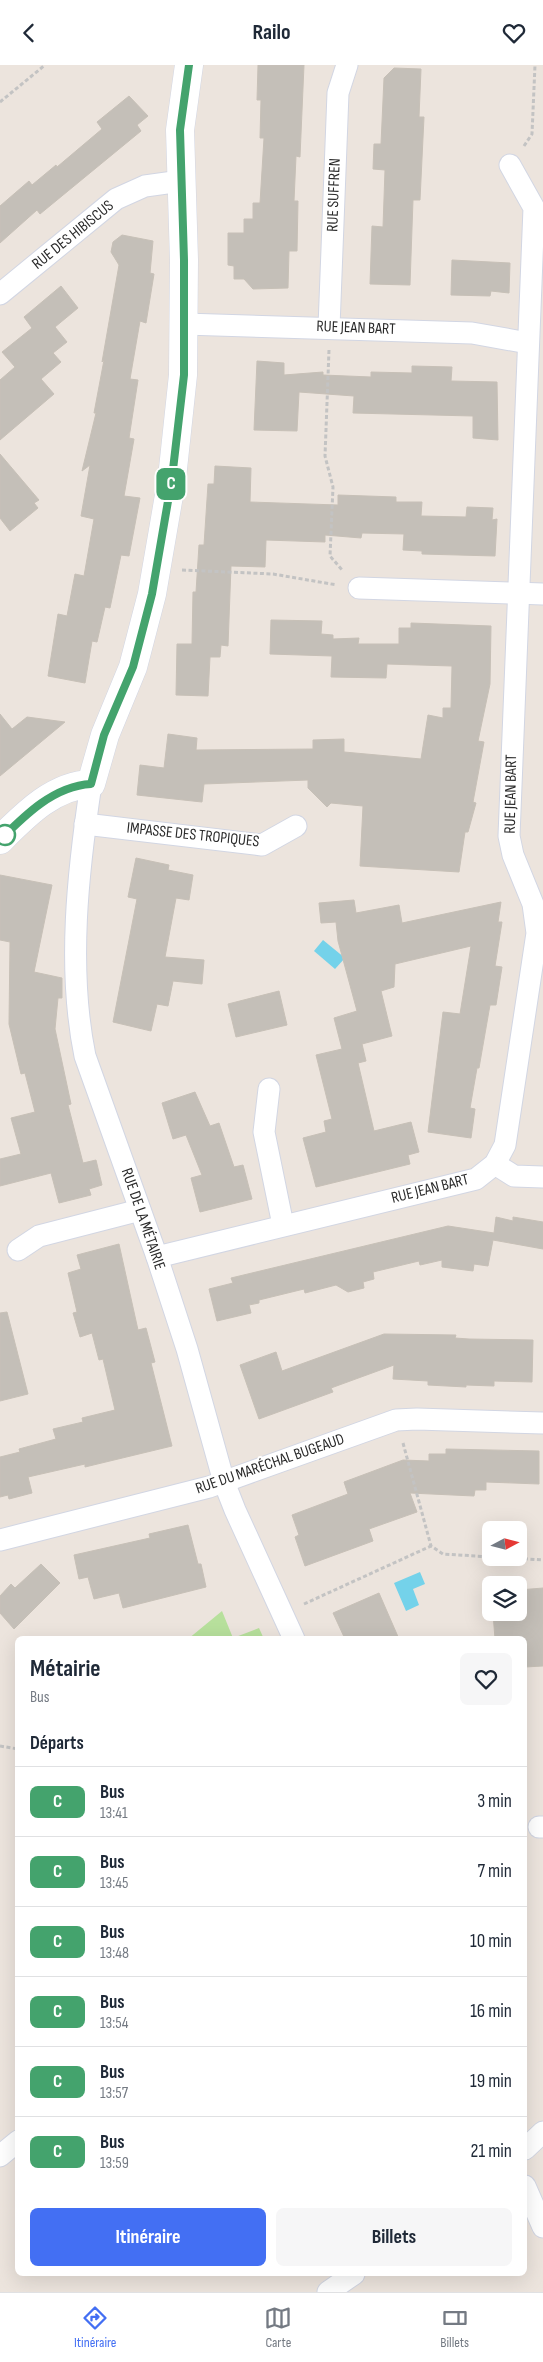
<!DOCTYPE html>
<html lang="fr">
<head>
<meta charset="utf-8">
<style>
	body { margin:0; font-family:"Sofia Sans Condensed",sans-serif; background:#f6f6f7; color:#1f2937; height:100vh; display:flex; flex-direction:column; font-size:19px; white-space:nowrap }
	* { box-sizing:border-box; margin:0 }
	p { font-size:16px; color:#747a83 }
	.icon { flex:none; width:28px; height:28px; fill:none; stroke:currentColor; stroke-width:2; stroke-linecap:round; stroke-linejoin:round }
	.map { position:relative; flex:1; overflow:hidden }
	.panel { position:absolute; left:15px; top:1571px; width:512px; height:640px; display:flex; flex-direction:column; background:#fff; border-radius:8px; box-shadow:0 5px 20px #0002 }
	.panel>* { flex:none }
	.badge { padding:0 10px; border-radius:8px; font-size:18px; line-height:32px }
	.needle { width:32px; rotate:83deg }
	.tools { position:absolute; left:482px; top:1456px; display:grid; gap:10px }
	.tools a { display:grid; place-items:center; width:45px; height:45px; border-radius:8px; background:#fff; box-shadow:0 5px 20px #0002; font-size:25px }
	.map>.badge { position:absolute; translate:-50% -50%; box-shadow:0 0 0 2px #fff }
	h2 { padding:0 15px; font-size:19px; line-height:45px }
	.round { display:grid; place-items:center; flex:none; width:52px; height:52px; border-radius:8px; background:#f6f6f7 }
	.head { display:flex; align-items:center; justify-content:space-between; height:85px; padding:0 15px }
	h1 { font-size:24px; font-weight:700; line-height:38px }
	.primary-button { display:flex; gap:10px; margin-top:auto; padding:10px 15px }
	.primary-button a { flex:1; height:58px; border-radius:8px; background:#436ff3; color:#fff; font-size:20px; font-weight:700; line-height:58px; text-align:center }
	.primary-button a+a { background:#f6f6f7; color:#1f2937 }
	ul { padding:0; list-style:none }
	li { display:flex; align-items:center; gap:15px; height:70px; padding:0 15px; border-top:1px solid #e0e1e3 }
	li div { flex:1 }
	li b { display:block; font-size:19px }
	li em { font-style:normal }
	li .badge { min-width:55px; font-weight:700; text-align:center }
	header { display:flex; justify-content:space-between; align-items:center; height:65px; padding:0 15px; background:#fff; font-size:22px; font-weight:700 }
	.menu { display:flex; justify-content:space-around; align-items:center; height:70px; border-top:1px solid #e0e1e3; background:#fff; font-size:14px; color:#747a83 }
	.menu a { display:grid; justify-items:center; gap:2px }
	.menu .selected { color:#436ff3 }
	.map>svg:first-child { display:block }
	.green { fill:#b7e09c }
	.water { fill:#74d2ea }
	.building { fill:#c4bfb8; stroke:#c7c0b7 }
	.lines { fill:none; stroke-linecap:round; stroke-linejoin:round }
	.street-casing { stroke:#d2d6e3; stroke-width:23 }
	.secondary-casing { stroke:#d2d6e3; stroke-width:29 }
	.path { stroke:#c3c3c3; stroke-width:3; stroke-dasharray:4 2.5; stroke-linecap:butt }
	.street { stroke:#fff; stroke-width:21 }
	.secondary { stroke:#fff; stroke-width:28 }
	.line-casing { stroke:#fff; stroke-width:11 }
	.line { stroke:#44a36d; stroke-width:8 }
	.stop-dot { fill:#fff; stroke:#44a36d; stroke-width:2.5 }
	.labels { text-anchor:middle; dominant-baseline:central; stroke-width:4; stroke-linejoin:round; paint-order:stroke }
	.street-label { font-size:16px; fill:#2a2a2a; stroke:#fff }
</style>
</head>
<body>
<header><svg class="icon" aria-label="back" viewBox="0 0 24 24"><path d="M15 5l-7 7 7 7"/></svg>Railo<svg class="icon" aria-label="heart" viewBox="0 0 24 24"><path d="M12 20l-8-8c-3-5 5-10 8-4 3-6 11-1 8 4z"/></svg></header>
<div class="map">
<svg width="543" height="2227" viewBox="0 0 543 2227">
	<rect width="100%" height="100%" fill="#ece4dd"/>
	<path class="green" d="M 222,1546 L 233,1573 L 259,1563 L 264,1574 L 188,1574 Z"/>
	<g class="water">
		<path d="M 323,875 L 345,893 L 335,904 L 314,886 Z"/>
		<path d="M 420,1507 L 425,1519 L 413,1524 L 419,1540 L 406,1546 L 394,1518 Z"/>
	</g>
	<g class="building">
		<path d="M 258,0 L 304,0 L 300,92 L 296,91 L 294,136 L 298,136 L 297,186 L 289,186 L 288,223 L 253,224 L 244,214 L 234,214 L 234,201 L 228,200 L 228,168 L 244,168 L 244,154 L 253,154 L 253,138 L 260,138 L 264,73 L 260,73 L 261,35 L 257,35 Z"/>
		<path d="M 394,3 L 421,4 L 419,52 L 424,52 L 420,135 L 413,135 L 410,220 L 370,219 L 372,161 L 383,162 L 385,105 L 373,104 L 374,79 L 381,79 L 384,13 Z"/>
		<path d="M 129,31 L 148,51 L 137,60 L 141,66 L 40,149 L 37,145 L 0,178 L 0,141 L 29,116 L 32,120 L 56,100 L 57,102 L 102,64 L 97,57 Z"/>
		<path d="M 122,170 L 153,176 L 150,208 L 154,209 L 146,258 L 140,256 L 130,314 L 138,315 L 129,373 L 134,374 L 124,431 L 140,433 L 129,491 L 121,490 L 110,543 L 105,542 L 97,577 L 92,576 L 85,618 L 48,611 L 58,549 L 67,551 L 75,509 L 84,511 L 94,454 L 81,451 L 90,400 L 82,406 L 96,348 L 94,348 L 104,295 L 102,297 L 119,200 L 111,187 L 113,177 Z"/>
		<path d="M 452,195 L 510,198 L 509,228 L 491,226 L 490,231 L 451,230 Z"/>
		<path d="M 61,221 L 78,243 L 55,262 L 67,277 L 53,288 L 61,297 L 41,314 L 54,329 L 0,375 L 0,315 L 15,302 L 2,287 L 32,263 L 24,252 Z"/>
		<path d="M 257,296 L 284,298 L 284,310 L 323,307 L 323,310 L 371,312 L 371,307 L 412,308 L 412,301 L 452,302 L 451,316 L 497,317 L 498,375 L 473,373 L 473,351 L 353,348 L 354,331 L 299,327 L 297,366 L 254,365 Z"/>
		<path d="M 0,389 L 39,435 L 34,438 L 38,443 L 10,466 L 0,453 Z"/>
		<path d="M 215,401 L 251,403 L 250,437 L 338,440 L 338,430 L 396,432 L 396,437 L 422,437 L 421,451 L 466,452 L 467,442 L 493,443 L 492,455 L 497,454 L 495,491 L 422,489 L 422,486 L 403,485 L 404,469 L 362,468 L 361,473 L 325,470 L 325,477 L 266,475 L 265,502 L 231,501 L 228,581 L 221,580 L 220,592 L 210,592 L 208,631 L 176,630 L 177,579 L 192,579 L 193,527 L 196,527 L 199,480 L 204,480 L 208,419 L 214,419 Z"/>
		<path d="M 271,555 L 322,556 L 321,569 L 333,570 L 333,574 L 359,573 L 358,579 L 399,579 L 399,563 L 411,563 L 411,558 L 491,561 L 490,619 L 478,676 L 484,677 L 473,737 L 476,738 L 468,767 L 465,767 L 459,807 L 360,801 L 363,741 L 331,738 L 327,742 L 308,723 L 308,715 L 204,719 L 202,737 L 137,730 L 140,700 L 164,703 L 168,669 L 197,673 L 196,685 L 313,684 L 313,675 L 344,674 L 344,687 L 421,694 L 428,650 L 443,653 L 443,643 L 451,643 L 452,601 L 387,599 L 386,613 L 331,612 L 332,591 L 270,589 Z"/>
		<path d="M 0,649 L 12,664 L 27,652 L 65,657 L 0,711 Z"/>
		<path d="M 136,793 L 169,800 L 168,805 L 193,810 L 189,835 L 176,833 L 165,892 L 204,895 L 202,919 L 173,916 L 168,941 L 157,939 L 151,966 L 113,957 L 137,834 L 128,832 Z"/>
		<path d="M 0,810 L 52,820 L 34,907 L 62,913 L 62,933 L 58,933 L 55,964 L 71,1039 L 68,1040 L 83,1098 L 96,1095 L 102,1120 L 89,1124 L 91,1130 L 59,1138 L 51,1108 L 0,1121 L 0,1094 L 21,1089 L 11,1053 L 35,1047 L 25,1008 L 21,1009 L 9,959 L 10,877 L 0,875 Z"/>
		<path d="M 354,835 L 356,848 L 399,840 L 402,858 L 501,837 L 498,857 L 502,857 L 495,901 L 502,902 L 496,940 L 490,940 L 479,1003 L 477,1003 L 470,1043 L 475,1044 L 471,1073 L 428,1067 L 443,947 L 460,949 L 471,881 L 395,899 L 394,922 L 381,926 L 392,971 L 362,979 L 366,996 L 358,998 L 374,1066 L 411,1057 L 419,1087 L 408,1090 L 410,1099 L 316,1122 L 303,1073 L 326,1067 L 324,1056 L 332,1054 L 316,990 L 342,984 L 334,953 L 357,946 L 338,876 L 336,857 L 321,858 L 319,838 Z"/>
		<path d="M 279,926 L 287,960 L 236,972 L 228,939 Z"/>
		<path d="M 195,1027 L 210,1061 L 219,1058 L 234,1102 L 243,1100 L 252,1134 L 200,1147 L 191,1113 L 202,1110 L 186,1070 L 173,1074 L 162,1038 Z"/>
		<path d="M 496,1152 L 513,1156 L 513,1152 L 543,1157 L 543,1184 L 493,1175 L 488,1201 L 474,1199 L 473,1206 L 442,1202 L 442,1195 L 420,1200 L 419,1196 L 373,1207 L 374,1214 L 363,1217 L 364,1223 L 348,1227 L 336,1220 L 305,1228 L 304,1224 L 259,1235 L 259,1238 L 249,1240 L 251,1248 L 217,1256 L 209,1224 L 233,1218 L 231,1213 L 448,1161 L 494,1168 Z"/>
		<path d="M 119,1179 L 138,1265 L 146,1263 L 155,1297 L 151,1298 L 172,1381 L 85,1402 L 85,1399 L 28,1412 L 32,1428 L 9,1434 L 8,1430 L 0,1432 L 0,1392 L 20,1387 L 19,1384 L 56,1374 L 53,1364 L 83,1357 L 82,1353 L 115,1345 L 103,1294 L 99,1295 L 92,1268 L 80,1272 L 73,1248 L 77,1247 L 68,1208 L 81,1204 L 77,1190 Z"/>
		<path d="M 7,1247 L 28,1329 L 0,1336 L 0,1248 Z"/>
		<path d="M 384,1269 L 456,1270 L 455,1273 L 469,1274 L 533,1275 L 532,1317 L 494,1316 L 494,1321 L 466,1320 L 466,1322 L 428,1320 L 428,1316 L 393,1314 L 394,1300 L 331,1323 L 333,1327 L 259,1354 L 240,1300 L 276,1287 L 282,1306 Z"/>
		<path d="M 446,1384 L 539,1386 L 539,1419 L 486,1417 L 486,1425 L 475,1425 L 474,1431 L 410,1428 L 417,1447 L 369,1464 L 373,1476 L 305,1501 L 295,1472 L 299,1470 L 292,1450 L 348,1429 L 344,1417 L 403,1395 L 429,1396 L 429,1389 L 446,1389 Z"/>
		<path d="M 188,1460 L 198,1499 L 201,1499 L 206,1522 L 123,1543 L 119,1528 L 94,1534 L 88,1512 L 79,1514 L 74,1490 L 150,1473 L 149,1469 Z"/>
		<path d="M 41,1499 L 60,1518 L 14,1564 L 0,1548 L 0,1531 L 11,1519 L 15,1523 Z"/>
		<path d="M 543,1523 L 543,1601 L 525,1602 L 525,1574 L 495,1574 L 493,1548 L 519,1548 L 519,1525 Z"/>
		<path d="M 379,1528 L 399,1574 L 345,1574 L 333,1548 Z"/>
	</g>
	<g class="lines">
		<g class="street-casing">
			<g id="street">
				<path d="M 0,229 L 116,134 L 145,121 L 181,116"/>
				<path d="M 184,259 L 472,268 L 528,278"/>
				<path d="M 329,262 L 338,28 L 347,0"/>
				<path d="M 359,523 L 543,529"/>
				<path d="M 91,719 C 78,806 67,903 85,991 L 157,1192 L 187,1284 L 224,1417 L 235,1445 L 294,1574"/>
				<path d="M 85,759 L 262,780 L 296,761"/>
				<path d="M 269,1024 L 264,1067 L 283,1160"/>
				<path d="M 495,1099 L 514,1111 L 543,1112"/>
				<path d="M 18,1185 L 39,1171 L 140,1145"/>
				<path d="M 157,1192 L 476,1114 L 495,1099 L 505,1080 L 537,868 L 533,839 L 513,790 L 509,771 L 534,143 L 510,100"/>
				<path d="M 0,1475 L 209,1422 L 396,1355 L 417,1354 L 543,1358"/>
				<path d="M 539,1762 L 543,1762"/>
				<path d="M 525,2084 L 543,2067"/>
				<path d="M 0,2091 L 18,2076"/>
				<path d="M 525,2121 L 543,2162"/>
				<path d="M 328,2227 L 354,2209"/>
			</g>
		</g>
		<g class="secondary-casing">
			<path id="secondary" d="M 0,775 C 25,750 54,720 91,719 L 105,670 L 133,602 L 152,529 L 172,413 L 183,310 L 184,195 L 180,65 L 189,0"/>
		</g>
		<g class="path">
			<path d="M 0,37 L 45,0"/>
			<path d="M 524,81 L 532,69 L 535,0"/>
			<path d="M 329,285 L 325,391 L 333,422 L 330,491 L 343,506"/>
			<path d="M 182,505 L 273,509 L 337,520"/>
			<path d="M 403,1378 L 431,1481 L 443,1489 L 491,1492"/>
			<path d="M 498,1492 L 543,1495"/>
			<path d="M 304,1539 L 431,1481"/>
			<path d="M 0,1681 L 18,1684"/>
		</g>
		<use href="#street" class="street"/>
		<use href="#secondary" class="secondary"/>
	</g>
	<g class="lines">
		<g class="line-casing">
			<path id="line" d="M 0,775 C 25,750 54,721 91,719 L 104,670 L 133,602 L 152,529 L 172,413 L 184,310 L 184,195 L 180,65 L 189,0"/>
		</g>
		<use href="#line" class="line"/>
	</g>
	<circle class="stop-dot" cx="5" cy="770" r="10"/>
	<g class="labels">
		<g class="street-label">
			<text transform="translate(334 130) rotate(-88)">RUE SUFFREN</text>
			<text transform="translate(73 170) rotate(-39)">RUE DES HIBISCUS</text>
			<text transform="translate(356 263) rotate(2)">RUE JEAN BART</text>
			<text transform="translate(511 729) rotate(-89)">RUE JEAN BART</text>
			<text transform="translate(193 770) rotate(6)">IMPASSE DES TROPIQUES</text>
			<text transform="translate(430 1124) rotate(-14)">RUE JEAN BART</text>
			<text transform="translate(143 1154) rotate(71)">RUE DE LA MÉTAIRIE</text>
			<text transform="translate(270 1399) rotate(-19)">RUE DU MARÉCHAL BUGEAUD</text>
		</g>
	</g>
</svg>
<div class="tools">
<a><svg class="needle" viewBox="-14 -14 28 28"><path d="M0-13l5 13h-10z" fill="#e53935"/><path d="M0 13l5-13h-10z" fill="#747a83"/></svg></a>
<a><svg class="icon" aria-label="layers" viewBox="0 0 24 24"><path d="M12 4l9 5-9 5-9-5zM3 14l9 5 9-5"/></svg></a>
</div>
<b class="badge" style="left:171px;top:419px;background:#44a36d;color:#fff">C</b>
<section class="panel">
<div class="head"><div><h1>Métairie</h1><p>Bus</p></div><a class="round"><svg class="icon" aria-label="heart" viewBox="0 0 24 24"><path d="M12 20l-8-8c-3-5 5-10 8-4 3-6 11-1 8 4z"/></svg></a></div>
<h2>Départs</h2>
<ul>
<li><span class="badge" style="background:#44a36d;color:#fff">C</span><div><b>Bus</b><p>13:41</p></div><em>3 min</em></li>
<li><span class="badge" style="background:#44a36d;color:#fff">C</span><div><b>Bus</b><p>13:45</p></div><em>7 min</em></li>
<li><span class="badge" style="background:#44a36d;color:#fff">C</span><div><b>Bus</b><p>13:48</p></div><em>10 min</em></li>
<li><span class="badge" style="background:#44a36d;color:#fff">C</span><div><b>Bus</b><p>13:54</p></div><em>16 min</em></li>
<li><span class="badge" style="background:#44a36d;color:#fff">C</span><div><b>Bus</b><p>13:57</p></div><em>19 min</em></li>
<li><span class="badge" style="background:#44a36d;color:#fff">C</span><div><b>Bus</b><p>13:59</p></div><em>21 min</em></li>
</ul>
<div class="primary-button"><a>Itinéraire</a><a>Billets</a></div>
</section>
</div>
<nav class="menu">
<a class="selected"><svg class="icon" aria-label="directions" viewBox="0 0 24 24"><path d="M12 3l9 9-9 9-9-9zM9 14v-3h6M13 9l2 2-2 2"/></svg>Itinéraire</a>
<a><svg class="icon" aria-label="map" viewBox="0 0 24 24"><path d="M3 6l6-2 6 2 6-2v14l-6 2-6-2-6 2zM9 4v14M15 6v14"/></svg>Carte</a>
<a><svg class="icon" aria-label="tickets" viewBox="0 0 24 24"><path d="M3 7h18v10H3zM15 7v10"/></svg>Billets</a>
</nav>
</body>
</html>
